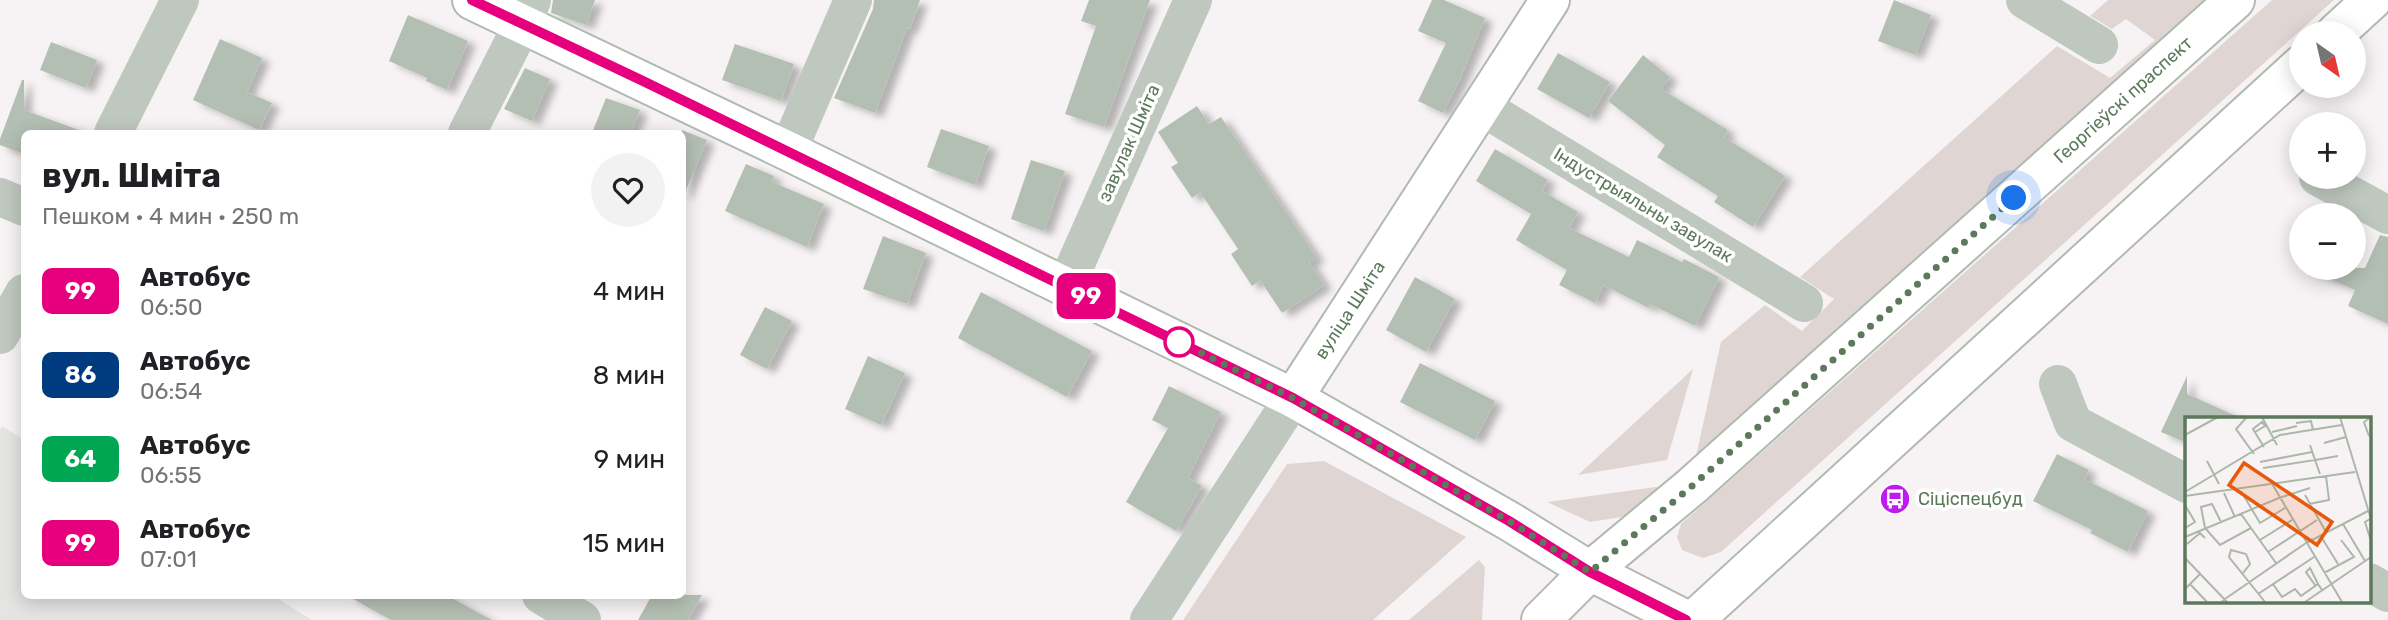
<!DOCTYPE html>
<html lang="ru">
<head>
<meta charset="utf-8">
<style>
	body { margin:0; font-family:Rubik,sans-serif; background:#f2f2f2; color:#202124; height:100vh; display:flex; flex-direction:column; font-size:26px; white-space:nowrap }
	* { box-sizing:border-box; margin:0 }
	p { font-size:23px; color:#757577 }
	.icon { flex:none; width:38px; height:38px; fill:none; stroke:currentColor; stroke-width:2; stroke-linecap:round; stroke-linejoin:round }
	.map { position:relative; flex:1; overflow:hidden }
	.side { position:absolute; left:21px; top:130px; width:665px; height:469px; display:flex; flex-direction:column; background:#fff; border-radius:10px; box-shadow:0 4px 18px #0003 }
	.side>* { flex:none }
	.badge { padding:0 14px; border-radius:10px; font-size:24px; line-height:46px }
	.needle { width:46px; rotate:146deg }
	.fabs { position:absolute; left:2289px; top:21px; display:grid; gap:14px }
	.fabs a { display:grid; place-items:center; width:77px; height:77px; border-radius:50%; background:#fff; box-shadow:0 4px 18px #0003; font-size:35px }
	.you { position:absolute; width:35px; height:35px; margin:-18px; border:5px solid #fff; border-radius:50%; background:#1a73e8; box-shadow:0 0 0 10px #1a73e833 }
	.map>.badge { position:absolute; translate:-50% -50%; box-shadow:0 0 0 4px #fff }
	.round { display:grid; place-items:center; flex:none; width:74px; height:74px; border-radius:37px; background:#f2f2f2 }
	.headline { display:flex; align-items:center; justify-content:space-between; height:119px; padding:0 21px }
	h1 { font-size:33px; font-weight:700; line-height:52px }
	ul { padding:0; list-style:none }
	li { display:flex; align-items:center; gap:21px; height:84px; padding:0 21px }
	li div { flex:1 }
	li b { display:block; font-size:26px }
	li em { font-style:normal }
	li .badge { min-width:77px; font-weight:700; text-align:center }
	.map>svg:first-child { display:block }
	.built { fill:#e4e4e3 }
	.green { fill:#dfd6d4 }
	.building { fill:#b4bfb3; filter:url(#shadow) }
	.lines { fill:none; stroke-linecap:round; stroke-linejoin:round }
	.major-casing { stroke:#b0bab0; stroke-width:42 }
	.minor { stroke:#bfc8bf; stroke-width:38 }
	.major { stroke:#fff; stroke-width:38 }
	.line-casing { stroke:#fff; stroke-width:16 }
	.line { stroke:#e6007e; stroke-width:10 }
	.walk { stroke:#5c7a5b; stroke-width:7; stroke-dasharray:0 12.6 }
	.stop-dot { fill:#fff; stroke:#e6007e; stroke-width:3.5 }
	.labels { text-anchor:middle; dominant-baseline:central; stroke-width:7; stroke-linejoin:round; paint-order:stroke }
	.street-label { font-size:18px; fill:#5c7a5b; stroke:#fff }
	.poi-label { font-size:18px; fill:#5c7a5b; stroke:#fff; text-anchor:start }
	.inset-road { fill:none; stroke:#abb8a9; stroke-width:2 }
	.view { fill:#e8590c; fill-opacity:0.15; stroke:#e8590c; stroke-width:3.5 }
	.inset-edge { fill:none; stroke:#5c7a5b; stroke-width:3.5 }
</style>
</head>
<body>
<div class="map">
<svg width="2388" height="620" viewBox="0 0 2388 620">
	<defs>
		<filter id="shadow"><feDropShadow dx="8" dy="4.5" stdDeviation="3.5" flood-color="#0004"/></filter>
	</defs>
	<rect width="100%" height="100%" fill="#f7f3f4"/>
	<path class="built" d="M 2,426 L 24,440 L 24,595 L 272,595 L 312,620 L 0,620 L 0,430 Z"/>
	<g class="green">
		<path d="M 2108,0 L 2211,0 L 1695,461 L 1721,342 L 1765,305 L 1802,331 L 1834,299 L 1800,277 L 2057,46 L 2110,78 L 2155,40 L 2126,19 L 2112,29 L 2090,16 Z"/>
		<path d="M 2272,0 L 2334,0 L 1721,552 L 1703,558 L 1682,550 L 1677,537 L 1681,524 Z"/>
		<path d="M 1693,369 L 1667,460 L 1578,475 Z"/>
		<path d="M 1324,461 L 1466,537 L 1373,620 L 1183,620 L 1287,464 Z"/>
		<path d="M 1663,486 L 1622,517 L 1590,522 L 1547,502 Z"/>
		<path d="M 1479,560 L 1485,567 L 1482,620 L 1409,620 Z"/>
	</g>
	<g class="building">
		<path d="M 553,0 L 595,0 L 586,25 L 551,13 Z"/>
		<path d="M 874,0 L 920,0 L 910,29 L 907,28 L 875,113 L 834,98 L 873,9 Z"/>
		<path d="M 1089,0 L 1150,0 L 1104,127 L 1065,114 L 1096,26 L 1081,21 Z"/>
		<path d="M 1432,0 L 1444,0 L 1485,18 L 1460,79 L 1443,113 L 1418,101 L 1446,43 L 1418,31 Z"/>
		<path d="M 1894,0 L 1931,15 L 1915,55 L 1878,41 Z"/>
		<path d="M 408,15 L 468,41 L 447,90 L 426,81 L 427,78 L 389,61 Z"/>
		<path d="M 220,39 L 262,58 L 247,92 L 272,103 L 259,130 L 193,100 Z"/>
		<path d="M 51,42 L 97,60 L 86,88 L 40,70 Z"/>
		<path d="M 735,44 L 794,64 L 781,101 L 722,80 Z"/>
		<path d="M 1558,53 L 1610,82 L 1589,118 L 1537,89 Z"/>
		<path d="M 1643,55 L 1670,77 L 1661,89 L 1728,130 L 1724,137 L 1785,176 L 1753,227 L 1714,202 L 1718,196 L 1657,157 L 1665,145 L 1608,101 Z"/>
		<path d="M 525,68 L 550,79 L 532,121 L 504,109 Z"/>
		<path d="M 22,80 L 24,80 L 24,110 L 79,130 L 78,133 L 24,133 L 24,154 L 0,145 L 0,139 Z"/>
		<path d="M 606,98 L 640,110 L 631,133 L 592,133 Z"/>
		<path d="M 1197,106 L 1209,124 L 1221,117 L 1317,258 L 1309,262 L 1324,285 L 1282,313 L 1260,280 L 1252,286 L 1231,254 L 1238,249 L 1200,192 L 1192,198 L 1171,167 L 1178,163 L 1158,132 Z"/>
		<path d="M 941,129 L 989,146 L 975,185 L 927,167 Z"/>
		<path d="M 682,130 L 707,140 L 683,197 L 682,197 Z"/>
		<path d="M 1495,149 L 1548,180 L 1542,191 L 1578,212 L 1569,228 L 1629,257 L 1637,240 L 1682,262 L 1684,259 L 1719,277 L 1695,326 L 1650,304 L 1649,308 L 1603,285 L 1595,303 L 1559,285 L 1567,270 L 1516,240 L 1531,214 L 1476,181 Z"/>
		<path d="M 1031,160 L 1065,171 L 1044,231 L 1011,219 Z"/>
		<path d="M 746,164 L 774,176 L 772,182 L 824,204 L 807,247 L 725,211 Z"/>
		<path d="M 2380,235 L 2388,237 L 2388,324 L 2348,306 L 2355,290 L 2304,268 L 2365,268 Z"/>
		<path d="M 883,236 L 926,253 L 907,304 L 863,289 Z"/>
		<path d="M 1415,277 L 1455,299 L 1426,352 L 1386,330 Z"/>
		<path d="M 981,292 L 1092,351 L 1067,397 L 958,338 Z"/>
		<path d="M 765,307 L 792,321 L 767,369 L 740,355 Z"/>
		<path d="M 868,356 L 905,373 L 881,425 L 845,409 Z"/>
		<path d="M 1420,363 L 1495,401 L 1475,440 L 1400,402 Z"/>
		<path d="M 2187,376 L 2187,394 L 2243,419 L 2187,419 L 2187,443 L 2161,432 Z"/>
		<path d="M 1169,386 L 1221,412 L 1188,478 L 1202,486 L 1176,531 L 1126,502 L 1168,428 L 1152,420 Z"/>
		<path d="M 2057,454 L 2089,470 L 2084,479 L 2148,511 L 2128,552 L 2090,533 L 2092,530 L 2033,501 Z"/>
		<path d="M 346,595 L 446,595 L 492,620 L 391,620 Z"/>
		<path d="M 652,595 L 702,595 L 688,620 L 638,620 Z"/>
	</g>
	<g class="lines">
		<g class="major-casing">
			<g id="major">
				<path d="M 472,0 L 788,151 L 1293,398 L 1509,521 L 1590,571 L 1686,620"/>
				<path d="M 2336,33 L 2372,0"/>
				<path d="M 1293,398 L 1550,0"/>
				<path d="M 1541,620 L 1590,571 L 1692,486 L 2235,0"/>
				<path d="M 1694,620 L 2301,65"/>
			</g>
		</g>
		<g class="minor">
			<path d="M 2025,0 L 2099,45"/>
			<path d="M 1482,107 L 1804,303"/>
			<path d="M 113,133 L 180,0"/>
			<path d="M 467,133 L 523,23 L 532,0"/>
			<path d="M 788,151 L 853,0"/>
			<path d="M 2318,177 L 2388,215"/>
			<path d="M 0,197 L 24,207"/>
			<path d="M 1066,286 L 1193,0"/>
			<path d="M 0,335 L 24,293"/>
			<path d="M 2058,384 L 2073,423 L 2187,484"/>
			<path d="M 2369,582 L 2388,593"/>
			<path d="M 541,595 L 582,620"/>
			<path d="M 1149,620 L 1293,398"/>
		</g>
		<use href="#major" class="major"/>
	</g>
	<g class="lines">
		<g class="line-casing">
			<path id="line" d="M 472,0 L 643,81 L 1293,398 L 1509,521 L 1590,572 L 1686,620"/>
		</g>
		<use href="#line" class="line"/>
		<path class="walk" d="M 1179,342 L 1293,398 L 1509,521 L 1590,572 L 1692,486 L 2014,198"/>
	</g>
	<defs>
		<g id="bus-disc" transform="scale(1.575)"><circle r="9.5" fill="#bf1bef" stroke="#fff"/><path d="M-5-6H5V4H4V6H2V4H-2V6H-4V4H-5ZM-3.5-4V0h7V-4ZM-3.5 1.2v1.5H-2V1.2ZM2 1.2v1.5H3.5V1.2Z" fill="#fff"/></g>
	</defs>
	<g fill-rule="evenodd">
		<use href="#bus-disc" x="1895" y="499"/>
	</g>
	<circle class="stop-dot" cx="1179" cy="342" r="14"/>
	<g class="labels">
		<g class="street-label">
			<text transform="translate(2123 100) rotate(-42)">Георгіеўскі праспект</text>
			<text transform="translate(1129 143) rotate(-66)">завулак Шміта</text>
			<text transform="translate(1643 205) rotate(31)">Індустрыяльны завулак</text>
			<text transform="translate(1350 310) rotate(-57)">вуліца Шміта</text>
		</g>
		<g class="poi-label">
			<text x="1918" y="499">Сіціспецбуд</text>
		</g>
	</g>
	<g transform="translate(2185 417)">
		<rect width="186" height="186" fill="#f7f3f4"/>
		<path class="inset-road" d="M 62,0 L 51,12 L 69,37M 77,0 L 92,28M 155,0 L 186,102M 111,6 L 126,4 L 128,13M 70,15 L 80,9 L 77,5 L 68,12 L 79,30M 87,15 L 112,9M 0,18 L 33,0M 184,19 L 179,5 L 186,0M 139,26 L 161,20M 125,28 L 130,43 L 153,39M 22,44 L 34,67M 75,45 L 127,35M 78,51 L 130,43 L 135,57M 86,65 L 157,185M 56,74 L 75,106 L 100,91M 0,75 L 95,18 L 157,8M 39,76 L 50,100M 120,78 L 141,115M 0,79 L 170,55M 94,81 L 125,71M 124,87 L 144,83 L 141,59M 0,88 L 10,105 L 0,111M 56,97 L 91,146M 185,102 L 180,105 L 186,124M 36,105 L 27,87 L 16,90 L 20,111 L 35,128 L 66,111M 158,107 L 180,144M 135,118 L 153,147M 0,120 L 94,81M 75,123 L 107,103M 2,127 L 15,116 L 20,121M 83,135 L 132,103M 0,141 L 42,185M 58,156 L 65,147 L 61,137 L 46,133 L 44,140 L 80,185M 139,156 L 169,140 L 156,123M 5,167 L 22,185M 88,167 L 97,180 L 110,172 L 116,179 L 133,167 L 137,173M 130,168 L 121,155 L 125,151 L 133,167M 0,172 L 15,157M 73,177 L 129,140M 37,184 L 121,126 L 183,94M 120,185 L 186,140"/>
		<path class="view" d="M 59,46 L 147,105 L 132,128 L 44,68 Z"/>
		<rect width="186" height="186" class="inset-edge"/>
	</g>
</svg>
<div class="fabs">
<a><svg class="needle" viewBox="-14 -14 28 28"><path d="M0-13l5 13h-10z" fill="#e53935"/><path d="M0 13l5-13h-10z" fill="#757577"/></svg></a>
<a>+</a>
<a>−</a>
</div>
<div class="you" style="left:2014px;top:198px"></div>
<b class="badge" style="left:1086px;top:296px;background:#e6007e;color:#fff">99</b>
<section class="side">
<div class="headline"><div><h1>вул. Шміта</h1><p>Пешком · 4 мин · 250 m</p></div><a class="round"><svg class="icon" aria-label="heart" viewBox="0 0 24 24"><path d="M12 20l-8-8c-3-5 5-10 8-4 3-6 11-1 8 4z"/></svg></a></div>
<ul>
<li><span class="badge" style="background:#e6007e;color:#fff">99</span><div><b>Автобус</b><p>06:50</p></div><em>4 мин</em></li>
<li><span class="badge" style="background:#003b80;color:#fff">86</span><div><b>Автобус</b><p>06:54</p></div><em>8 мин</em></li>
<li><span class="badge" style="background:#00a651;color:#fff">64</span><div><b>Автобус</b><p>06:55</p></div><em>9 мин</em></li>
<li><span class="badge" style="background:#e6007e;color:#fff">99</span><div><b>Автобус</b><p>07:01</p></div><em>15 мин</em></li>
</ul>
</section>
</div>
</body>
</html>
